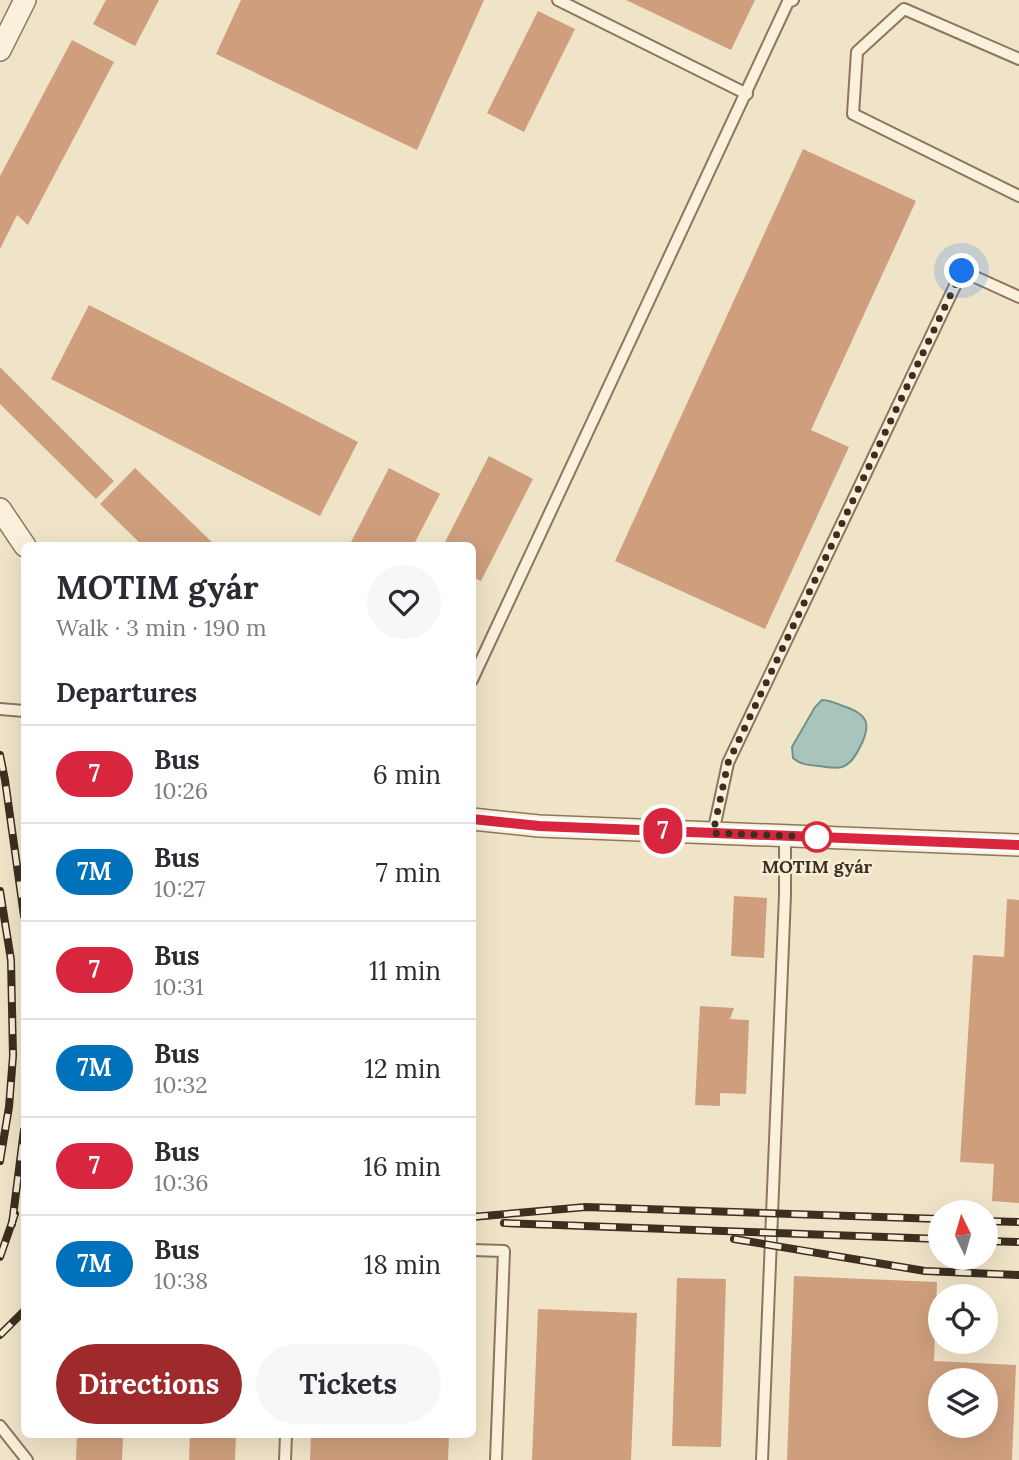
<!DOCTYPE html>
<html lang="en">
<head>
<meta charset="utf-8">
<style>
	body { margin:0; font-family:Lora,serif; background:#f7f7f7; color:#2b2b33; height:100vh; display:flex; flex-direction:column; font-size:26px; white-space:nowrap }
	* { box-sizing:border-box; margin:0 }
	p { font-size:23px; color:#7c7c81 }
	.icon { flex:none; width:38px; height:38px; fill:none; stroke:currentColor; stroke-width:2; stroke-linecap:round; stroke-linejoin:round }
	.map { position:relative; flex:1; overflow:hidden }
	.drawer { position:absolute; left:21px; top:542px; width:455px; height:896px; display:flex; flex-direction:column; background:#fff; border-radius:10px; box-shadow:0 7px 28px #0002 }
	.drawer>* { flex:none }
	.badge { padding:0 14px; border-radius:23px; font-size:24px; line-height:46px }
	.needle { width:46px; rotate:355deg }
	.buttons { position:absolute; left:928px; top:1200px; display:grid; gap:14px }
	.buttons a { display:grid; place-items:center; width:70px; height:70px; border-radius:50%; background:#fff; box-shadow:0 7px 28px #0002; font-size:35px }
	.you { position:absolute; width:35px; height:35px; margin:-18px; border:5px solid #fff; border-radius:50%; background:#1a73e8; box-shadow:0 0 0 10px #1a73e833 }
	.map>.badge { position:absolute; translate:-50% -50%; box-shadow:0 0 0 4px #fff }
	h2 { padding:0 35px; font-size:26px; line-height:63px }
	.round { display:grid; place-items:center; flex:none; width:74px; height:74px; border-radius:37px; background:#f7f7f7 }
	.head { display:flex; align-items:center; justify-content:space-between; height:119px; padding:0 35px }
	h1 { font-size:33px; font-weight:700; line-height:52px }
	.cta { display:flex; gap:14px; margin-top:auto; padding:14px 35px }
	.cta a { flex:1; height:80px; border-radius:42px; background:#9e2a2b; color:#fff; font-size:28px; font-weight:700; line-height:80px; text-align:center }
	.cta a+a { background:#f7f7f7; color:#2b2b33 }
	ul { padding:0; list-style:none }
	li { display:flex; align-items:center; gap:21px; height:98px; padding:0 35px; border-top:2px solid #e1e1e2 }
	li div { flex:1 }
	li b { display:block; font-size:26px }
	li em { font-style:normal }
	li .badge { min-width:77px; font-weight:700; text-align:center }
	.map>svg:first-child { display:block }
	.water { fill:#a9c4bc; stroke:#6f938a; stroke-width:2 }
	.building { fill:#cf9f7d; fill-rule:evenodd }
	.lines { fill:none; stroke-linecap:round; stroke-linejoin:round }
	.service-casing { stroke:#8d765c; stroke-width:14 }
	.minor-casing { stroke:#8d765c; stroke-width:24 }
	.service { stroke:#faf1dc; stroke-width:10 }
	.minor { stroke:#faf1dc; stroke-width:21 }
	.rail-casing { stroke:#3d2e20; stroke-width:8 }
	.rail { stroke:#f7eed8; stroke-width:5; stroke-dasharray:16; stroke-linecap:butt }
	.line-casing { stroke:#fff; stroke-width:16 }
	.line { stroke:#d7263d; stroke-width:10 }
	.walk { stroke:#3d2e20; stroke-width:7; stroke-dasharray:0 12.6 }
	.stop-dot { fill:#fff; stroke:#d7263d; stroke-width:3.5 }
	.labels { text-anchor:middle; dominant-baseline:central; stroke-width:5; stroke-linejoin:round; paint-order:stroke }
	.stop-label { font-size:18px; font-weight:bold; fill:#3d2e20; stroke:#f7eed8 }
</style>
</head>
<body>
<div class="map">
<svg width="1019" height="1460" viewBox="0 0 1019 1460">
	<rect width="100%" height="100%" fill="#f0e4c8"/>
	<path class="water" d="M 822,700 C 829,700 836,703 843,706 C 868,714 872,724 860,747 C 856,755 851,764 842,767 C 835,769 827,767 819,766 C 809,765 801,765 793,758 L 792,747 L 815,707 Z"/>
	<g class="building">
		<path d="M 106,0 L 159,0 L 135,46 L 93,24 Z"/>
		<path d="M 241,0 L 484,0 L 417,150 L 216,54 Z"/>
		<path d="M 626,0 L 755,0 L 731,50 Z"/>
		<path d="M 538,11 L 575,29 L 524,132 L 487,113 Z"/>
		<path d="M 72,40 L 114,62 L 28,225 L 17,215 L 0,249 L 0,176 Z"/>
		<path d="M 803,149 L 916,201 L 811,430 L 849,447 L 765,629 L 615,561 Z"/>
		<path d="M 89,305 L 358,442 L 320,516 L 51,379 Z"/>
		<path d="M 0,367 L 114,481 L 96,499 L 0,404 Z"/>
		<path d="M 489,456 L 533,479 L 481,581 L 472,577 L 472,546 L 443,546 Z"/>
		<path d="M 135,468 L 216,546 L 143,546 L 100,504 Z"/>
		<path d="M 389,468 L 440,494 L 413,546 L 354,546 L 350,544 Z"/>
		<path d="M 734,896 L 767,898 L 764,958 L 731,956 Z"/>
		<path d="M 1007,899 L 1019,900 L 1019,1203 L 992,1201 L 994,1164 L 960,1162 L 973,955 L 1004,957 Z"/>
		<path d="M 700,1006 L 734,1008 L 730,1019 L 749,1020 L 746,1094 L 720,1093 L 720,1106 L 695,1105 Z"/>
		<path d="M 794,1276 L 937,1282 L 934,1361 L 1016,1365 L 1012,1460 L 787,1460 ZM 940,1381 L 985,1381 L 985,1426 L 940,1426 Z"/>
		<path d="M 677,1278 L 726,1279 L 721,1447 L 672,1446 Z"/>
		<path d="M 538,1309 L 637,1313 L 631,1460 L 532,1460 Z"/>
		<path d="M 77,1435 L 123,1435 L 122,1460 L 76,1460 Z"/>
		<path d="M 190,1435 L 236,1435 L 235,1460 L 189,1460 Z"/>
		<path d="M 311,1435 L 449,1435 L 448,1460 L 310,1460 Z"/>
	</g>
	<g class="lines">
		<g class="service-casing">
			<g id="service">
				<path d="M 558,0 L 747,94"/>
				<path d="M 1019,59 L 904,9 L 857,52 L 853,114 L 1019,196"/>
				<path d="M 472,680 L 788,2 L 793,0"/>
				<path d="M 0,709 L 24,711"/>
				<path d="M 713,833 L 728,763 L 962,271 L 1019,297"/>
				<path d="M 472,1250 L 504,1251 L 496,1460"/>
				<path d="M 0,1426 L 27,1460"/>
				<path d="M 285,1460 L 286,1435"/>
				<path d="M 762,1460 L 785,895 L 785,836"/>
			</g>
		</g>
		<g class="minor-casing">
			<g id="minor">
				<path d="M 0,50 L 25,0"/>
				<path d="M 0,509 L 25,546"/>
				<path d="M 472,819 L 539,826 L 1019,845"/>
			</g>
		</g>
		<use href="#service" class="service"/>
		<use href="#minor" class="minor"/>
		<g class="rail-casing">
			<g id="rail">
				<path d="M 0,755 L 5,780 L 24,916"/>
				<path d="M 0,891 L 11,960 L 13,1056 L 9,1107 L 0,1161"/>
				<path d="M 472,1217 L 586,1207 L 940,1219"/>
				<path d="M 985,1221 L 1019,1222"/>
				<path d="M 504,1223 L 940,1239"/>
				<path d="M 12,1224 L 24,1130"/>
				<path d="M 734,1239 L 925,1271 L 1019,1275"/>
				<path d="M 985,1241 L 1019,1242"/>
				<path d="M 0,1257 L 15,1214"/>
				<path d="M 0,1335 L 24,1311"/>
			</g>
		</g>
		<use href="#rail" class="rail"/>
	</g>
	<g class="lines">
		<g class="line-casing">
			<path id="line" d="M 472,819 L 539,826 L 1019,845"/>
		</g>
		<use href="#line" class="line"/>
		<path class="walk" d="M 817,837 L 713,833 L 728,763 L 962,271"/>
	</g>
	<circle class="stop-dot" cx="817" cy="837" r="14"/>
	<g class="labels">
		<g class="stop-label">
			<text x="817" y="866">MOTIM gyár</text>
		</g>
	</g>
</svg>
<div class="buttons">
<a><svg class="needle" viewBox="-14 -14 28 28"><path d="M0-13l5 13h-10z" fill="#e53935"/><path d="M0 13l5-13h-10z" fill="#7c7c81"/></svg></a>
<a><svg class="icon" aria-label="locate" viewBox="0 0 24 24"><circle cx="12" cy="12" r="6"/><path d="M12 2v4M12 18v4M2 12h4M18 12h4"/></svg></a>
<a><svg class="icon" aria-label="layers" viewBox="0 0 24 24"><path d="M12 4l9 5-9 5-9-5zM3 14l9 5 9-5"/></svg></a>
</div>
<div class="you" style="left:962px;top:271px"></div>
<b class="badge" style="left:663px;top:831px;background:#d7263d;color:#fff">7</b>
<section class="drawer">
<div class="head"><div><h1>MOTIM gyár</h1><p>Walk · 3 min · 190 m</p></div><a class="round"><svg class="icon" aria-label="heart" viewBox="0 0 24 24"><path d="M12 20l-8-8c-3-5 5-10 8-4 3-6 11-1 8 4z"/></svg></a></div>
<h2>Departures</h2>
<ul>
<li><span class="badge" style="background:#d7263d;color:#fff">7</span><div><b>Bus</b><p>10:26</p></div><em>6 min</em></li>
<li><span class="badge" style="background:#0072bc;color:#fff">7M</span><div><b>Bus</b><p>10:27</p></div><em>7 min</em></li>
<li><span class="badge" style="background:#d7263d;color:#fff">7</span><div><b>Bus</b><p>10:31</p></div><em>11 min</em></li>
<li><span class="badge" style="background:#0072bc;color:#fff">7M</span><div><b>Bus</b><p>10:32</p></div><em>12 min</em></li>
<li><span class="badge" style="background:#d7263d;color:#fff">7</span><div><b>Bus</b><p>10:36</p></div><em>16 min</em></li>
<li><span class="badge" style="background:#0072bc;color:#fff">7M</span><div><b>Bus</b><p>10:38</p></div><em>18 min</em></li>
</ul>
<div class="cta"><a>Directions</a><a>Tickets</a></div>
</section>
</div>
</body>
</html>
